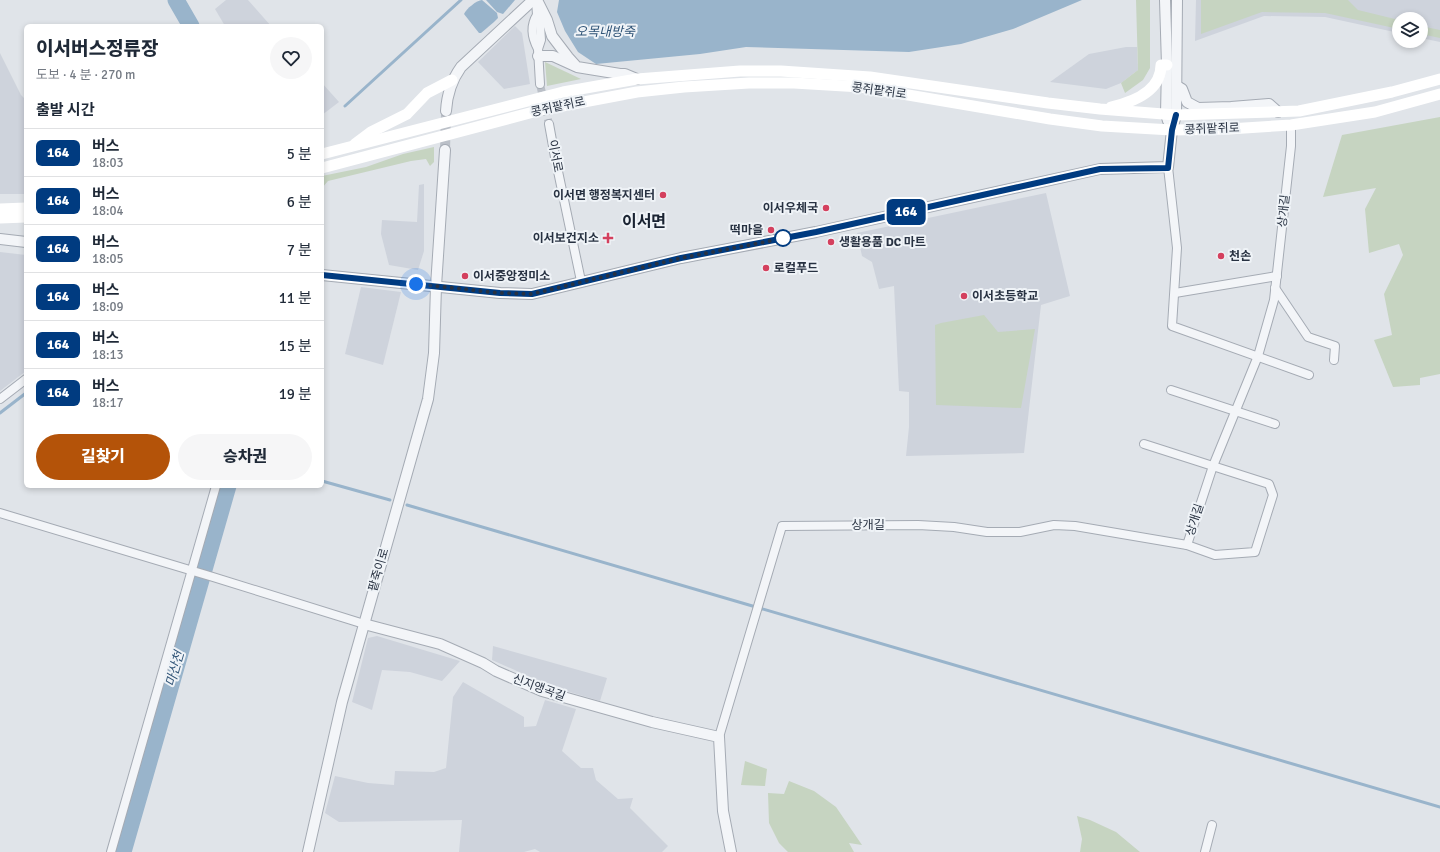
<!DOCTYPE html>
<html lang="ko">
<head>
<meta charset="utf-8">
<style>
	body { margin:0; font-family:Signika,"Noto Sans KR",sans-serif; background:#f6f6f7; color:#1f2937; height:100vh; display:flex; flex-direction:column; font-size:15px; white-space:nowrap }
	* { box-sizing:border-box; margin:0 }
	p { font-size:13px; color:#747a83 }
	.icon { flex:none; width:22px; height:22px; fill:none; stroke:currentColor; stroke-width:2; stroke-linecap:round; stroke-linejoin:round }
	.map { position:relative; flex:1; overflow:hidden }
	.drawer { position:absolute; left:24px; top:24px; width:300px; height:464px; display:flex; flex-direction:column; background:#fff; border-radius:6px; box-shadow:0 2px 6px #0003 }
	.drawer>* { flex:none }
	.badge { padding:0 8px; border-radius:6px; font-size:14px; line-height:26px }
	.tools { position:absolute; left:1392px; top:12px; display:grid; gap:8px }
	.tools a { display:grid; place-items:center; width:36px; height:36px; border-radius:50%; background:#fff; box-shadow:0 2px 6px #0003; font-size:20px }
	.you { position:absolute; width:20px; height:20px; margin:-10px; border:3px solid #fff; border-radius:50%; background:#1a73e8; box-shadow:0 0 0 6px #1a73e833 }
	.map>.badge { position:absolute; translate:-50% -50%; box-shadow:0 0 0 2px #fff }
	h2 { padding:0 12px; font-size:15px; line-height:36px }
	.round { display:grid; place-items:center; flex:none; width:42px; height:42px; border-radius:21px; background:#f6f6f7 }
	.headline { display:flex; align-items:center; justify-content:space-between; height:68px; padding:0 12px }
	h1 { font-size:19px; font-weight:800; line-height:30px }
	.action { display:flex; gap:8px; margin-top:auto; padding:8px 12px }
	.action a { flex:1; height:46px; border-radius:24px; background:#b45309; color:#fff; font-size:16px; font-weight:800; line-height:46px; text-align:center }
	.action a+a { background:#f6f6f7; color:#1f2937 }
	ul { padding:0; list-style:none }
	li { display:flex; align-items:center; gap:12px; height:48px; padding:0 12px; border-top:1px solid #e0e1e3 }
	li div { flex:1 }
	li b { display:block; font-size:15px }
	li em { font-style:normal }
	li .badge { min-width:44px; font-weight:700; text-align:center }
	.map>svg:first-child { display:block }
	.built { fill:#ced3dc }
	.green { fill:#c6d4c1 }
	.water { fill:#99b4cb }
	.lines { fill:none; stroke-linecap:round; stroke-linejoin:round }
	.stream { stroke:#99b4cb; stroke-width:3 }
	.river { stroke:#99b4cb; stroke-width:17 }
	.minor-tunnel { stroke:#bbc0c8; stroke-width:8; stroke-dasharray:8 4; stroke-linecap:butt }
	.tertiary-tunnel { stroke:#bbc0c8; stroke-width:10; stroke-dasharray:10 5; stroke-linecap:butt }
	.minor-casing { stroke:#a5abb4; stroke-width:10 }
	.tertiary-casing { stroke:#a5abb4; stroke-width:12 }
	.minor { stroke:#f3f5f8; stroke-width:8 }
	.tertiary { stroke:#f3f5f8; stroke-width:10 }
	.secondary { stroke:#fff; stroke-width:11 }
	.line-casing { stroke:#fff; stroke-width:9 }
	.line { stroke:#003b80; stroke-width:6 }
	.walk { stroke:#283242; stroke-width:4; stroke-dasharray:0 7.2 }
	.poi-dot { fill:#d4405e; stroke:#eff3f7; stroke-width:1.5 }
	.stop-dot { fill:#fff; stroke:#003b80; stroke-width:2 }
	.labels { text-anchor:middle; dominant-baseline:central; stroke-width:4; stroke-linejoin:round; paint-order:stroke }
	.street-label { font-size:12px; fill:#283242; stroke:#eff3f7 }
	.poi-label { font-size:12px; font-weight:bold; fill:#283242; stroke:#eff3f7; text-anchor:start }
	.water-label { font-size:13px; font-style:italic; fill:#305477; stroke:#eff3f7 }
	.district-label { font-size:16px; font-weight:bold; fill:#1a2332; stroke:#eff3f7 }
</style>
</head>
<body>
<div class="map">
<svg width="1440" height="852" viewBox="0 0 1440 852">
	<rect width="100%" height="100%" fill="#e0e4e9"/>
	<g class="built">
		<path d="M 226,0 L 248,0 L 271,26 L 225,26 L 215,9 Z"/>
		<path d="M 1196,0 L 1440,0 L 1440,42 L 1421,38 L 1421,19 L 1399,19 L 1399,33 L 1325,17 L 1264,16 L 1195,41 Z"/>
		<path d="M 515,26 L 522,33 L 530,84 L 504,89 L 478,62 Z"/>
		<path d="M 1126,47 L 1137,47 L 1138,70 L 1121,83 L 1106,89 L 1050,82 L 1089,54 Z"/>
		<path d="M 0,53 L 21,95 L 26,100 L 26,194 L 0,194 Z"/>
		<path d="M 322,83 L 339,102 L 322,115 Z"/>
		<path d="M 424,184 L 424,251 L 418,270 L 389,265 L 381,234 L 382,220 L 417,222 L 419,185 Z"/>
		<path d="M 1046,193 L 1070,296 L 1041,305 L 1024,453 L 906,456 L 909,427 L 909,392 L 899,391 L 894,286 L 879,289 L 872,262 L 862,256 L 857,233 Z"/>
		<path d="M 0,252 L 26,255 L 26,371 L 0,391 Z"/>
		<path d="M 361,287 L 401,292 L 383,365 L 345,354 Z"/>
		<path d="M 377,636 L 460,661 L 442,681 L 410,672 L 382,670 L 372,710 L 352,702 L 368,638 Z"/>
		<path d="M 493,646 L 607,678 L 600,701 L 553,687 L 492,660 Z"/>
		<path d="M 463,682 L 524,717 L 524,727 L 536,726 L 545,700 L 576,709 L 562,751 L 581,768 L 593,768 L 596,780 L 618,799 L 633,798 L 630,808 L 668,846 L 662,852 L 540,852 L 535,849 L 524,852 L 459,852 L 462,820 L 339,822 L 325,813 L 335,776 L 368,783 L 394,785 L 395,771 L 434,772 L 446,768 L 453,697 Z"/>
	</g>
	<g class="green">
		<path d="M 1136,0 L 1150,0 L 1150,68 L 1143,80 L 1125,93 L 1121,83 L 1138,70 Z"/>
		<path d="M 1201,0 L 1348,0 L 1358,10 L 1399,20 L 1399,29 L 1325,13 L 1262,12 L 1201,34 Z"/>
		<path d="M 1421,26 L 1440,30 L 1440,38 L 1421,34 Z"/>
		<path d="M 545,62 L 581,79 L 547,86 Z"/>
		<path d="M 1440,117 L 1440,374 L 1420,378 L 1420,385 L 1393,387 L 1374,340 L 1392,335 L 1384,294 L 1403,255 L 1399,244 L 1369,253 L 1365,209 L 1376,188 L 1323,197 L 1342,135 Z"/>
		<path d="M 434,147 L 434,162 L 430,166 L 426,159 L 411,161 L 328,181 L 322,188 L 322,176 L 366,167 L 403,154 Z"/>
		<path d="M 984,315 L 998,332 L 1035,329 L 1021,408 L 936,405 L 935,325 L 941,323 Z"/>
		<path d="M 745,761 L 767,769 L 765,786 L 741,785 Z"/>
		<path d="M 789,781 L 814,791 L 836,807 L 862,845 L 849,843 L 854,852 L 788,852 L 779,843 L 769,823 L 768,793 L 784,794 Z"/>
		<path d="M 1077,816 L 1090,820 L 1116,832 L 1140,852 L 1080,852 L 1082,839 Z"/>
	</g>
	<g class="water">
		<path d="M 482,0 L 497,13 L 498,18 L 494,22 L 481,33 L 479,33 L 464,14 C 466,9 477,0 482,0 Z"/>
		<path d="M 486,0 L 515,0 L 503,14 L 497,12 Z"/>
		<path d="M 559,0 L 1082,0 L 1013,29 L 961,44 L 909,52 L 746,47 L 700,54 L 596,64 L 578,52 L 565,31 L 557,12 Z"/>
	</g>
	<g class="lines">
		<g class="stream">
			<path d="M 345,106 L 461,0"/>
			<path d="M 0,413 L 26,393"/>
			<path d="M 322,481 L 390,500"/>
			<path d="M 407,505 C 750,608 1096,704 1440,807"/>
		</g>
		<g class="river">
			<path d="M 176,0 L 191,26"/>
			<path d="M 123,852 L 228,486"/>
		</g>
		<path class="minor-tunnel" d="M 540,84 L 549,124"/>
		<path class="tertiary-tunnel" d="M 445,150 L 446,115"/>
		<g class="minor-casing">
			<g id="minor">
				<path d="M 536,0 L 537,15 L 540,25 L 541,40 L 538,49 L 540,84"/>
				<path d="M 537,15 C 530,26 532,38 538,49"/>
				<path d="M 549,124 L 555,157 L 581,281"/>
				<path d="M 1168,167 L 1177,248 L 1172,326 L 1309,375"/>
				<path d="M 1275,288 L 1308,337 L 1335,346 L 1334,360"/>
				<path d="M 1175,293 L 1277,276"/>
				<path d="M 1171,390 L 1275,424"/>
				<path d="M 0,399 L 26,379"/>
				<path d="M 0,513 L 213,577 L 364,624"/>
				<path d="M 1187,545 L 1213,466 L 1258,356 L 1274,300 L 1291,146 L 1291,125"/>
				<path d="M 719,737 L 782,526 L 918,525 L 954,527 L 987,532 L 1020,532 L 1054,525 L 1075,526 L 1187,545 L 1215,555 L 1255,552 L 1273,495 L 1269,484 L 1144,444"/>
				<path d="M 111,852 L 216,486"/>
				<path d="M 1205,852 L 1212,825"/>
			</g>
		</g>
		<g class="tertiary-casing">
			<g id="tertiary">
				<path d="M 537,0 L 547,20 L 552,36 L 568,57 L 577,67 L 620,74 L 625,74 L 637,79"/>
				<path d="M 1165,0 L 1167,65 L 1166,114 L 1168,121"/>
				<path d="M 538,56 L 553,56 L 575,66"/>
				<path d="M 1177,86 L 1182,89 L 1187,102 L 1198,108 L 1231,107 L 1269,104 L 1278,112"/>
				<path d="M 446,111 C 447,94 451,81 461,67 L 533,0"/>
				<path d="M 0,239 L 26,242"/>
				<path d="M 322,275 L 500,293 L 532,294 L 681,258 L 816,232 L 1100,169 L 1168,167 L 1172,130 L 1176,115 L 1177,0"/>
				<path d="M 364,624 L 440,644 L 483,663 L 496,671 L 542,691 L 652,722 L 719,737 L 723,811 L 731,852"/>
				<path d="M 308,852 L 342,702 L 428,399 L 434,353 L 436,286 L 445,150"/>
			</g>
		</g>
		<use href="#minor" class="minor"/>
		<use href="#tertiary" class="tertiary"/>
		<g class="secondary">
			<path d="M 1111,107 C 1133,102 1161,91 1161,65 L 1167,65"/>
			<path d="M 355,144 L 371,132 L 407,114 L 427,93 L 452,80"/>
			<path d="M 322,154 L 563,92 L 637,79 L 740,71 L 781,71 L 870,77 L 1048,103 L 1100,109 L 1176,115 L 1299,111 L 1392,92 L 1440,79"/>
			<path d="M 322,168 L 541,110 L 637,92 L 684,87 L 749,83 L 794,83 L 861,87 L 1050,119 L 1102,126 L 1172,130 L 1229,129 L 1291,125 L 1375,112 L 1440,94"/>
			<path d="M 0,209 L 26,208"/>
			<path d="M 0,218 L 26,217"/>
		</g>
	</g>
	<g class="lines">
		<g class="line-casing">
			<path id="line" d="M 322,275 L 500,293 L 532,294 L 681,258 L 816,232 L 1100,169 L 1168,168 L 1172,130 L 1176,115"/>
		</g>
		<use href="#line" class="line"/>
		<path class="walk" d="M 416,284 L 500,293 L 532,294 L 681,258 L 786,238 L 783,238"/>
	</g>
	<g class="poi-dot">
		<circle cx="663" cy="195" r="4"/>
		<circle cx="826" cy="208" r="4"/>
		<circle cx="771" cy="230" r="4"/>
		<path d="M606 232h4v4h4v4h-4v4h-4v-4h-4v-4h4z"/>
		<circle cx="831" cy="242" r="4"/>
		<circle cx="1221" cy="256" r="4"/>
		<circle cx="766" cy="268" r="4"/>
		<circle cx="465" cy="276" r="4"/>
		<circle cx="964" cy="296" r="4"/>
	</g>
	<circle class="stop-dot" cx="783" cy="238" r="8"/>
	<g class="labels">
		<g class="street-label">
			<text transform="translate(879 91) rotate(8)">콩쥐팥쥐로</text>
			<text transform="translate(558 107) rotate(-12)">콩쥐팥쥐로</text>
			<text transform="translate(1212 129) rotate(-2)">콩쥐팥쥐로</text>
			<text transform="translate(555 156) rotate(79)">이서로</text>
			<text transform="translate(1284 211) rotate(-84)">상개길</text>
			<text transform="translate(1195 520) rotate(-72)">상개길</text>
			<text x="868" y="525">상개길</text>
			<text transform="translate(379 570) rotate(-74)">팥죽이로</text>
			<text transform="translate(539 688) rotate(20)">신지앵곡길</text>
		</g>
		<g class="poi-label">
			<text x="655" y="195" text-anchor="end">이서면 행정복지센터</text>
			<text x="818" y="208" text-anchor="end">이서우체국</text>
			<text x="763" y="230" text-anchor="end">떡마을</text>
			<text x="599" y="238" text-anchor="end">이서보건지소</text>
			<text x="839" y="242">생활용품 DC 마트</text>
			<text x="1229" y="256">천손</text>
			<text x="774" y="268">로컬푸드</text>
			<text x="473" y="276">이서중앙정미소</text>
			<text x="972" y="296">이서초등학교</text>
		</g>
		<g class="water-label">
			<text x="605" y="32">오목내방죽</text>
			<text transform="translate(175 669) rotate(-74)">마산천</text>
		</g>
		<g class="district-label">
			<text x="644" y="222">이서면</text>
		</g>
	</g>
</svg>
<div class="tools">
<a><svg class="icon" aria-label="layers" viewBox="0 0 24 24"><path d="M12 4l9 5-9 5-9-5zM3 14l9 5 9-5"/></svg></a>
</div>
<div class="you" style="left:416px;top:284px"></div>
<b class="badge" style="left:906px;top:212px;background:#003b80;color:#fff">164</b>
<section class="drawer">
<div class="headline"><div><h1>이서버스정류장</h1><p>도보 · 4 분 · 270 m</p></div><a class="round"><svg class="icon" aria-label="heart" viewBox="0 0 24 24"><path d="M12 20l-8-8c-3-5 5-10 8-4 3-6 11-1 8 4z"/></svg></a></div>
<h2>출발 시간</h2>
<ul>
<li><span class="badge" style="background:#003b80;color:#fff">164</span><div><b>버스</b><p>18:03</p></div><em>5 분</em></li>
<li><span class="badge" style="background:#003b80;color:#fff">164</span><div><b>버스</b><p>18:04</p></div><em>6 분</em></li>
<li><span class="badge" style="background:#003b80;color:#fff">164</span><div><b>버스</b><p>18:05</p></div><em>7 분</em></li>
<li><span class="badge" style="background:#003b80;color:#fff">164</span><div><b>버스</b><p>18:09</p></div><em>11 분</em></li>
<li><span class="badge" style="background:#003b80;color:#fff">164</span><div><b>버스</b><p>18:13</p></div><em>15 분</em></li>
<li><span class="badge" style="background:#003b80;color:#fff">164</span><div><b>버스</b><p>18:17</p></div><em>19 분</em></li>
</ul>
<div class="action"><a>길찾기</a><a>승차권</a></div>
</section>
</div>
</body>
</html>
